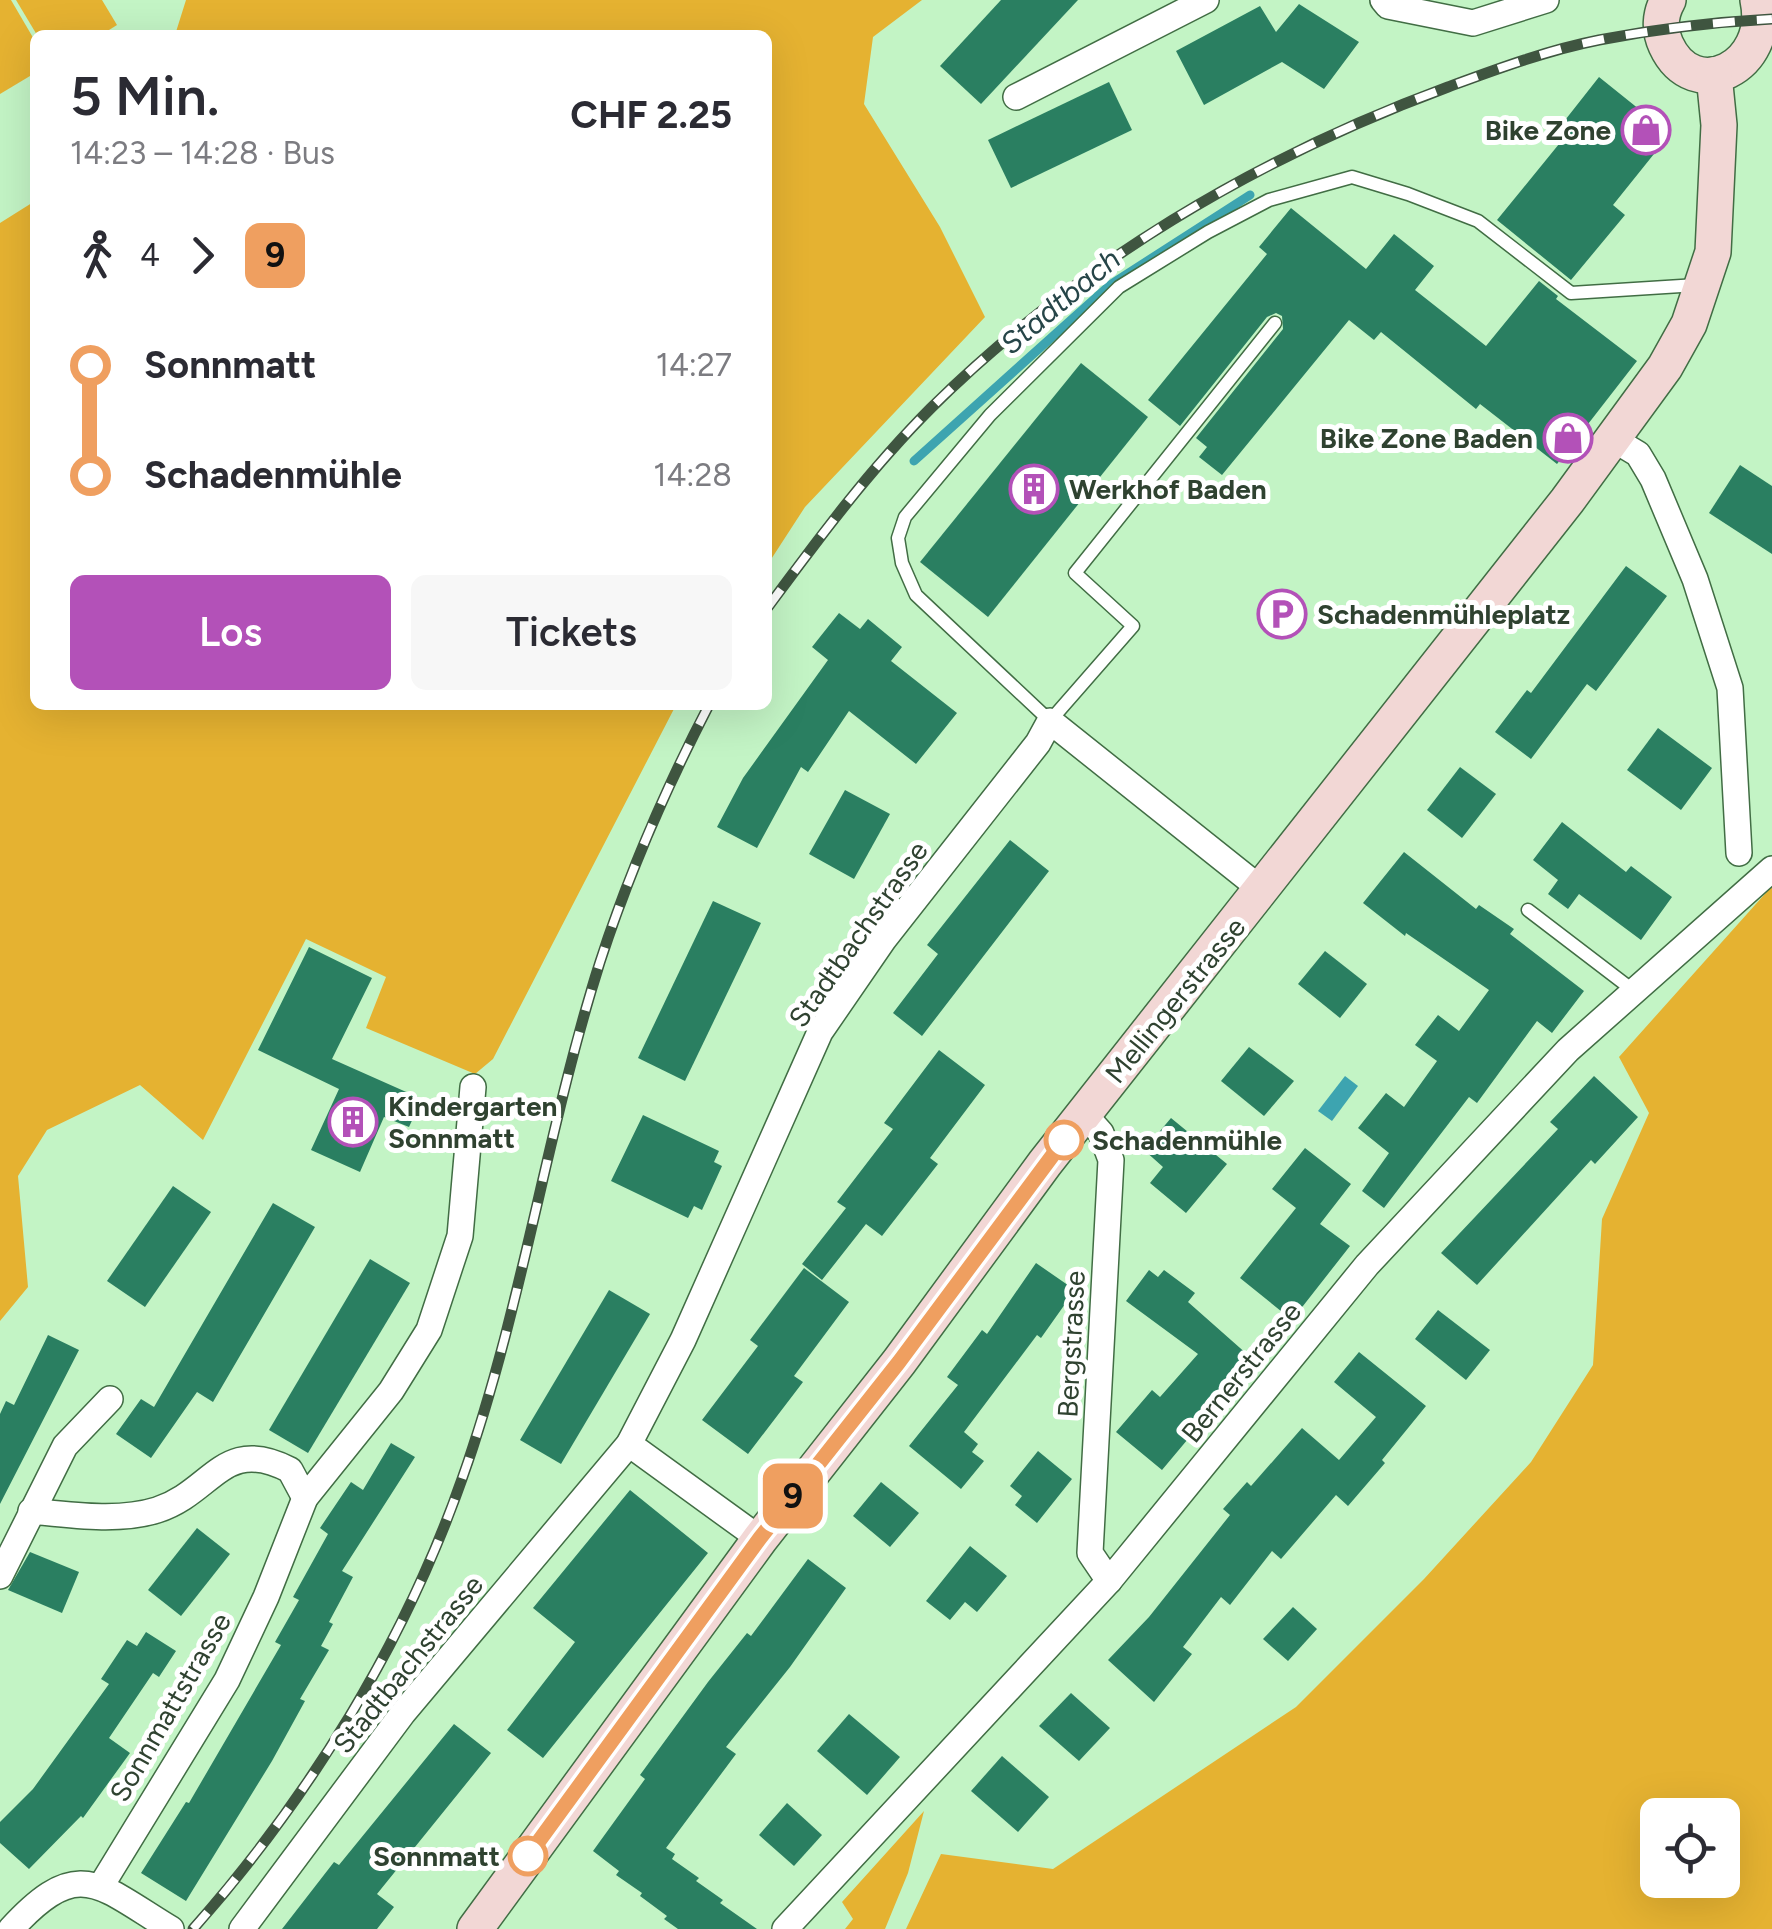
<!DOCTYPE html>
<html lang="de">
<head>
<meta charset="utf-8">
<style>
	body { margin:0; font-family:Figtree,sans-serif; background:#f7f7f7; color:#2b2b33; height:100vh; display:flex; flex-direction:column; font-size:38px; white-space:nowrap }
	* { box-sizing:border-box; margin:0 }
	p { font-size:32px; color:#7c7c81 }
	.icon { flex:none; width:55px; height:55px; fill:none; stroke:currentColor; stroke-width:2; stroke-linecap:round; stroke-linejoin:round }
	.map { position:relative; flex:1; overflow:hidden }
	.panel { position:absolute; left:30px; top:30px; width:742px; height:680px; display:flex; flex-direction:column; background:#fff; border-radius:15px; box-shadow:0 10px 40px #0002 }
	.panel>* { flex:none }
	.badge { padding:0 20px; border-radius:15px; font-size:35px; line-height:65px }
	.tools { position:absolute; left:1640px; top:1798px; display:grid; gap:20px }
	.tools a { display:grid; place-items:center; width:100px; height:100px; border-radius:15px; background:#fff; box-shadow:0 10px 40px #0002; font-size:50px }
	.map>.badge { position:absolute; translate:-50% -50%; box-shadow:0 0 0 5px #fff }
	.legs { display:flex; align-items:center; gap:15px; height:110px; padding:0 40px; font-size:32px }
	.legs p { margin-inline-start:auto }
	.summary { display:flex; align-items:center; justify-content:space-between; height:170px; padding:0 40px }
	h1 { font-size:55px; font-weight:600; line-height:75px }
	.action { display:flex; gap:20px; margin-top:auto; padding:20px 40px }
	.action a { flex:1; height:115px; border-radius:15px; background:#b351b8; color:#fff; font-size:40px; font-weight:600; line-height:115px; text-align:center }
	.action a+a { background:#f7f7f7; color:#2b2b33 }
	ul { padding:0 40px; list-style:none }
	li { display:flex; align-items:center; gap:35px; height:110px; font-size:38px }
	li i { display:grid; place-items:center; width:15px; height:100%; margin:0 12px; background:currentColor }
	li i::after { content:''; width:25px; height:25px; margin:-12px; border:8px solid; border-radius:50%; background:#fff }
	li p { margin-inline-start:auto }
	li:first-child i { background:linear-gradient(#0000 50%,currentColor 0) }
	li:last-child i { background:linear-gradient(currentColor 50%,#0000 0) }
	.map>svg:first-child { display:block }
	.green { fill:#e5b231; fill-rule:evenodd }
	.water { fill:#3da4b0 }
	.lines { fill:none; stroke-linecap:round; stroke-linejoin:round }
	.stream { stroke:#3da4b0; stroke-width:9 }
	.building { fill:#2a7f61 }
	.lane-casing { stroke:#416d44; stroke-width:15 }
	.street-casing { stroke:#416d44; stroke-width:28 }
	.secondary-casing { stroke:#416d44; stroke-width:38 }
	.lane { stroke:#fff; stroke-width:12 }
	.street { stroke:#fff; stroke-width:25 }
	.secondary { stroke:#f2d7d5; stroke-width:35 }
	.rail-casing { stroke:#3f5540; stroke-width:11 }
	.rail { stroke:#fff; stroke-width:8; stroke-dasharray:22; stroke-linecap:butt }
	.line-1-casing { stroke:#fff; stroke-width:22 }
	.line-1 { stroke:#ef9f60; stroke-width:15 }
	.stop-1-dot { fill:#fff; stroke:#ef9f60; stroke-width:5 }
	.labels { text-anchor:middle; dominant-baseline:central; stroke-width:10; stroke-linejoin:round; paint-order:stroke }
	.poi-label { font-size:28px; font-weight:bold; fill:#2f4230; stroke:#fff; text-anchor:start }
	.street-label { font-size:28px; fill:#2f4230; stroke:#fff }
	.stop-label { font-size:28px; font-weight:bold; fill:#2f4230; stroke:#fff; text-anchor:start }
	.water-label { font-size:30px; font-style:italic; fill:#264548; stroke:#fff }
</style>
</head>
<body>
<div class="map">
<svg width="1772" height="1929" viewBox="0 0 1772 1929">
	<rect width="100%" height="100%" fill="#c3f4c5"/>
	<g class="green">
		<path d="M 0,0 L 11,0 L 35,41 L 35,73 L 0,94 Z"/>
		<path d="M 16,0 L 102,0 L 117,25 L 101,35 L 37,35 Z"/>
		<path d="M 186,0 L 922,0 L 873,37 L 864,104 L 940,227 L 985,317 L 805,507 L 768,564 L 768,35 L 175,35 Z"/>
		<path d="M 35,201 L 35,705 L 676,705 L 493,1059 L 475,1074 L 366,1028 L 386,977 L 306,939 L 203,1140 L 140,1085 L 47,1130 L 18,1176 L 28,1287 L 0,1321 L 0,223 Z"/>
		<path d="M 1772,886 L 1772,1929 L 906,1929 L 941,1854 L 1053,1869 L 1296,1707 L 1424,1579 L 1531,1462 L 1593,1365 L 1602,1219 L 1649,1113 L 1619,1057 ZM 1658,1815 L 1722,1815 L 1722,1880 L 1658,1880 Z"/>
		<path d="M 924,1811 L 908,1873 L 885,1929 L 845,1929 L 853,1919 L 842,1902 Z"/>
	</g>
	<path class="water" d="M 1345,1076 L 1358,1086 L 1332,1121 L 1318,1111 Z"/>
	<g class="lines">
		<path class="stream" d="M 914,461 L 1110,285 L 1250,195"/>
	</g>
	<g class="building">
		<path d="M 1001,0 L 1078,0 L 981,104 L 940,66 Z"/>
		<path d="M 1299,4 L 1359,42 L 1324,89 L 1282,62 L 1204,105 L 1176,51 L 1260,6 L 1276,32 Z"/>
		<path d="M 1599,77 L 1670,134 L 1613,205 L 1625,215 L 1571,280 L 1497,220 L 1559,144 L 1551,138 Z"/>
		<path d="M 1109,82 L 1132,130 L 1011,188 L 988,140 Z"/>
		<path d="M 1291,208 L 1366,269 L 1394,234 L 1434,266 L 1415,290 L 1486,346 L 1539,281 L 1558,296 L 1556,299 L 1637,361 L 1557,464 L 1480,404 L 1476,409 L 1381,332 L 1374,340 L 1349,320 L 1222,475 L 1199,457 L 1207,447 L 1196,438 L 1283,329 L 1282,316 L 1276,313 L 1267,317 L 1180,426 L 1148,400 L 1267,254 L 1259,247 Z"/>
		<path d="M 1081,363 L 1148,417 L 988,617 L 920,562 Z"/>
		<path d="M 1740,465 L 1772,486 L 1772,554 L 1709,513 Z"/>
		<path d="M 1626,566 L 1667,596 L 1596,691 L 1587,684 L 1531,759 L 1495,732 L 1527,690 L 1531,693 Z"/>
		<path d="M 839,613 L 860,629 L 868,619 L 902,647 L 891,661 L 957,713 L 916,764 L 849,711 L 808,772 L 801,767 L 757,848 L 717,827 L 743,778 L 828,660 L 812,647 Z"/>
		<path d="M 1658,728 L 1712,768 L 1681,810 L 1627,770 Z"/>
		<path d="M 1460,767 L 1496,794 L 1462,838 L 1427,810 Z"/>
		<path d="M 845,790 L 890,814 L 854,879 L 809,854 Z"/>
		<path d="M 1562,822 L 1626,872 L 1631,866 L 1672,897 L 1641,940 L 1579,894 L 1568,909 L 1548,894 L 1558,880 L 1533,860 Z"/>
		<path d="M 1010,840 L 1049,871 L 922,1036 L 893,1013 L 938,954 L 927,945 Z"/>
		<path d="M 1404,852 L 1476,909 L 1479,905 L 1514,929 L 1510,934 L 1584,991 L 1552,1033 L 1537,1021 L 1477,1103 L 1469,1097 L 1384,1208 L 1362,1191 L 1389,1153 L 1358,1128 L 1386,1093 L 1404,1107 L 1437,1061 L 1415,1045 L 1438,1015 L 1459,1031 L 1489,990 L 1406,933 L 1405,936 L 1363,903 Z"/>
		<path d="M 713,901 L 761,923 L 685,1081 L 638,1058 Z"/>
		<path d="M 309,947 L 372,978 L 332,1059 L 422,1099 L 409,1127 L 384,1117 L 360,1172 L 311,1150 L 339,1089 L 258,1050 Z"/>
		<path d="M 1325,951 L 1367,984 L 1340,1018 L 1298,984 Z"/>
		<path d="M 1249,1047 L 1294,1081 L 1264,1116 L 1221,1081 Z"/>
		<path d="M 939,1050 L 985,1085 L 930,1158 L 938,1164 L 882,1236 L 866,1224 L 822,1280 L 802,1264 L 846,1208 L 837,1202 L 893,1129 L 884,1123 Z"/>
		<path d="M 1594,1076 L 1638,1117 L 1595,1164 L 1591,1160 L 1477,1285 L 1441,1253 L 1558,1129 L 1550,1122 Z"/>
		<path d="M 643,1115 L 719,1151 L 714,1162 L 722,1166 L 702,1210 L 694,1206 L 688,1218 L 611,1181 Z"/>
		<path d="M 1171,1118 L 1227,1164 L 1186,1213 L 1150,1183 L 1163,1167 L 1144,1150 Z"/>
		<path d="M 1305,1148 L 1351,1184 L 1320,1224 L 1350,1246 L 1292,1320 L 1240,1278 L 1296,1208 L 1272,1189 Z"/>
		<path d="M 173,1186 L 211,1212 L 145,1307 L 107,1281 Z"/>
		<path d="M 273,1203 L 315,1227 L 213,1402 L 197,1392 L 151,1458 L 116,1434 L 141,1399 L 154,1407 Z"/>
		<path d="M 370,1259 L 410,1283 L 308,1453 L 269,1430 Z"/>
		<path d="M 1036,1263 L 1075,1290 L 1041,1338 L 1037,1335 L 964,1432 L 978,1444 L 972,1452 L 984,1461 L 961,1489 L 909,1446 L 958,1385 L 947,1377 L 982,1330 L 987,1334 Z"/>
		<path d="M 804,1268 L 849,1302 L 794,1376 L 803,1382 L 748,1454 L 702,1420 L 758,1346 L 750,1340 Z"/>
		<path d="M 1149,1270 L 1158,1277 L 1164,1270 L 1195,1293 L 1188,1302 L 1257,1363 L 1227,1398 L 1224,1396 L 1162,1470 L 1116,1432 L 1152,1390 L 1160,1397 L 1198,1354 L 1126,1301 Z"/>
		<path d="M 609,1290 L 650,1314 L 561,1464 L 520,1440 Z"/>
		<path d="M 1438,1310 L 1490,1350 L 1466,1380 L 1415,1339 Z"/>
		<path d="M 48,1335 L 79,1350 L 0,1504 L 0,1414 L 6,1401 L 14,1405 Z"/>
		<path d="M 1359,1352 L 1426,1406 L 1382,1460 L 1385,1463 L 1348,1506 L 1336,1495 L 1281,1559 L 1272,1551 L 1230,1605 L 1221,1597 L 1183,1647 L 1192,1654 L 1154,1702 L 1108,1660 L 1149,1617 L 1230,1515 L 1223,1509 L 1247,1482 L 1251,1486 L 1302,1428 L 1339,1460 L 1376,1417 L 1334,1382 Z"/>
		<path d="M 391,1443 L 415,1457 L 342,1571 L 353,1577 L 329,1622 L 333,1624 L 321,1646 L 329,1650 L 300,1699 L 305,1701 L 272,1761 L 186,1901 L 141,1873 L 186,1802 L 189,1803 L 281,1645 L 275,1642 L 299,1600 L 293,1597 L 328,1534 L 320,1528 L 351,1482 L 363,1490 Z"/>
		<path d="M 1038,1451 L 1072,1479 L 1037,1523 L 1015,1505 L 1022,1496 L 1010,1486 Z"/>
		<path d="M 881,1482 L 919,1513 L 890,1547 L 853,1516 Z"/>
		<path d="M 630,1490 L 708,1553 L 543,1758 L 507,1730 L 575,1642 L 533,1608 Z"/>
		<path d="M 197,1528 L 230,1554 L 181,1616 L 148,1590 Z"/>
		<path d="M 970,1546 L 1007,1576 L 977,1612 L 965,1602 L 950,1620 L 926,1601 Z"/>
		<path d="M 30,1552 L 79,1572 L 62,1613 L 8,1590 Z"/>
		<path d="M 808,1559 L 846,1588 L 790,1667 L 726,1747 L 736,1754 L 666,1848 L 675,1854 L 672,1859 L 699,1878 L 696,1881 L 723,1900 L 720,1903 L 757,1929 L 678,1929 L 664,1919 L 667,1916 L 640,1896 L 642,1893 L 616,1875 L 619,1871 L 593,1851 L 645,1779 L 640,1775 L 708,1682 L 747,1633 L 751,1636 Z"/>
		<path d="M 1293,1607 L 1317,1629 L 1288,1661 L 1263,1639 Z"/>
		<path d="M 146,1632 L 176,1651 L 159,1677 L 153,1673 L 109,1738 L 130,1753 L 83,1818 L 81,1816 L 29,1869 L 0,1843 L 0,1822 L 33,1789 L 109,1684 L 101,1679 L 127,1640 L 137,1646 Z"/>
		<path d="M 1071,1693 L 1110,1728 L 1079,1761 L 1039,1726 Z"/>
		<path d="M 849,1714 L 900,1757 L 867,1795 L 817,1751 Z"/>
		<path d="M 454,1724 L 491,1753 L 377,1894 L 394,1907 L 377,1929 L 282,1929 L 334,1862 L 339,1865 Z"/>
		<path d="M 1002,1756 L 1049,1797 L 1018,1832 L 971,1791 Z"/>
		<path d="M 787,1803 L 822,1835 L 794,1866 L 759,1835 Z"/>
	</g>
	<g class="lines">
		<g class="lane-casing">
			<g id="lane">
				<path d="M 1275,323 L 1075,573 L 1133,626 L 1050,721 L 916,595 L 902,563 L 898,538 L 905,517 L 990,415 L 1119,287 L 1208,232 L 1269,200 L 1352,177 L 1408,194 L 1478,221 L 1571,293 L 1697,285"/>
				<path d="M 1528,910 L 1634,991"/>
			</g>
		</g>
		<g class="street-casing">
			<g id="street">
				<path d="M 1383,0 L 1388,6 L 1473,23 L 1546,0"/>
				<path d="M 1016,97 L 1206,0"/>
				<path d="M 1613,439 L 1638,454 L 1653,479 L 1695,579 L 1730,688 L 1739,853"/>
				<path d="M 1084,1114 L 1101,1133 L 1111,1160 L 1090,1553 L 1109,1581"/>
				<path d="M 629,1444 L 760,1539"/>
				<path d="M 31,1511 C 71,1515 119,1522 157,1510 C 213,1492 223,1435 290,1470 L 305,1498"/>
				<path d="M 0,1576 L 65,1446 L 110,1399"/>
				<path d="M 101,1886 L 227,1680 L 266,1597 L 305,1498 L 391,1391 L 429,1330 L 460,1236 L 473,1087"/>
				<path d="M 11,1929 C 79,1855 98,1885 171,1929"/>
				<path d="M 242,1929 L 403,1713 L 629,1444 L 683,1340 L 820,1032 L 884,939 L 1038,743 L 1050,721 L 1262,890"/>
				<path d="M 785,1929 L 1109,1581 L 1367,1265 L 1568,1050 L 1772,869"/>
			</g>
		</g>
		<g class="secondary-casing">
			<g id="secondary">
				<path d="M 1668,0 C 1660,14 1659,30 1666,45 C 1694,106 1772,67 1758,0"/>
				<path d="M 475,1929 L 760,1539 L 899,1362 L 1045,1163 L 1567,501 L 1665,367 L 1689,324 L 1713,252 L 1719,125 L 1714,75"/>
			</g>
		</g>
		<use href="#lane" class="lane"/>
		<use href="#street" class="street"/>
		<use href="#secondary" class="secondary"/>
		<g class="rail-casing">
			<g id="rail">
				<path d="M 768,607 C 819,538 870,469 931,408 C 1077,264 1256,158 1448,87 C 1497,69 1548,50 1599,40 C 1656,29 1715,22 1772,19"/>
				<path d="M 193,1929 C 309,1798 404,1644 462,1479 C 522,1310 546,1132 600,962 C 629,873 666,788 709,705"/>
			</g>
		</g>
		<use href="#rail" class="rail"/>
	</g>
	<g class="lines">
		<g class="line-1-casing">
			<path id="line-1" d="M 528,1856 L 760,1538 L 899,1362 L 1064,1140"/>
		</g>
		<use href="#line-1" class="line-1"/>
	</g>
	<defs>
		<g id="shop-ring" transform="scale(2.5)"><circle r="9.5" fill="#fff" stroke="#b351b8" stroke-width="1.5"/><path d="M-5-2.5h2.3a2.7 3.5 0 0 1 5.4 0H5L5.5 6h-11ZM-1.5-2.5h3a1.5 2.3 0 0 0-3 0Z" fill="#b351b8"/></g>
		<g id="building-ring" transform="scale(2.5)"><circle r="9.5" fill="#fff" stroke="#b351b8" stroke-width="1.5"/><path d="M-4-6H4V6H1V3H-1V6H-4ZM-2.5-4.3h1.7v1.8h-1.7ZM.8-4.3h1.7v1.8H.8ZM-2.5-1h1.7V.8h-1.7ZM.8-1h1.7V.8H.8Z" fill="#b351b8"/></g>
		<g id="parking-ring" transform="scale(2.5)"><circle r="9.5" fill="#fff" stroke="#b351b8" stroke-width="1.5"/><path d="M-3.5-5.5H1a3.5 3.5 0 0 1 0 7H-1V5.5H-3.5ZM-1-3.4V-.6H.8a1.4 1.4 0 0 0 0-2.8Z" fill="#b351b8"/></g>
	</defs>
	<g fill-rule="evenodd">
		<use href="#shop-ring" x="1646" y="130"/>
		<use href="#shop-ring" x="1568" y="438"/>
		<use href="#building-ring" x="1034" y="489"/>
		<use href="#parking-ring" x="1282" y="614"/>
		<use href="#building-ring" x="353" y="1122"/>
	</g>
	<g class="stop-1-dot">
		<circle cx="1064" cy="1140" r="18"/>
		<circle cx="528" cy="1856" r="18"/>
	</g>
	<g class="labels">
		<g class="poi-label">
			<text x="1611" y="130" text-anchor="end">Bike Zone</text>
			<text x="1533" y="438" text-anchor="end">Bike Zone Baden</text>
			<text x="1069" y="489">Werkhof Baden</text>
			<text x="1317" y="614">Schadenmühleplatz</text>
			<text x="388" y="1106">Kindergarten<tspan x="388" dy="32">Sonnmatt</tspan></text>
		</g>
		<g class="street-label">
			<text transform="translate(858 934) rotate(-55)">Stadtbachstrasse</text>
			<text transform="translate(1175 1000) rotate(-51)">Mellingerstrasse</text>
			<text transform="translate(1071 1344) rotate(-87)">Bergstrasse</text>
			<text transform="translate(1241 1372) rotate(-51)">Bernerstrasse</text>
			<text transform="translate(408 1664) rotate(-51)">Stadtbachstrasse</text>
			<text transform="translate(170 1707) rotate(-60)">Sonnmattstrasse</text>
		</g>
		<g class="stop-label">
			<text x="1092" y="1140">Schadenmühle</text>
			<text x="500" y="1856" text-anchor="end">Sonnmatt</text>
		</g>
		<g class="water-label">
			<text transform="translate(1060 301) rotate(-40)">Stadtbach</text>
		</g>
	</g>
</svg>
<div class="tools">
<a><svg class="icon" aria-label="locate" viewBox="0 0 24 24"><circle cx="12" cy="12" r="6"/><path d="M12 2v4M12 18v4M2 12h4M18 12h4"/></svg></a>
</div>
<b class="badge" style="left:793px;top:1496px;background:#ef9f60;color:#111">9</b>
<section class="panel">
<div class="summary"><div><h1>5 Min.</h1><p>14:23 – 14:28 · Bus</p></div><b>CHF 2.25</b></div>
<div class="legs"><svg class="icon" aria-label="walk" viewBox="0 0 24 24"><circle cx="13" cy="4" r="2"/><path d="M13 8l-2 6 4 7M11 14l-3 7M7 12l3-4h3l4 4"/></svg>4<svg class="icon" aria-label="forward" viewBox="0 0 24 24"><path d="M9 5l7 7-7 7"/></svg><b class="badge" style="background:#ef9f60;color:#111">9</b></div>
<ul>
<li><i style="color:#ef9f60"></i><b>Sonnmatt</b><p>14:27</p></li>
<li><i style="color:#ef9f60"></i><b>Schadenmühle</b><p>14:28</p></li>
</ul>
<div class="action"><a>Los</a><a>Tickets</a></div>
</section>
</div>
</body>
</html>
